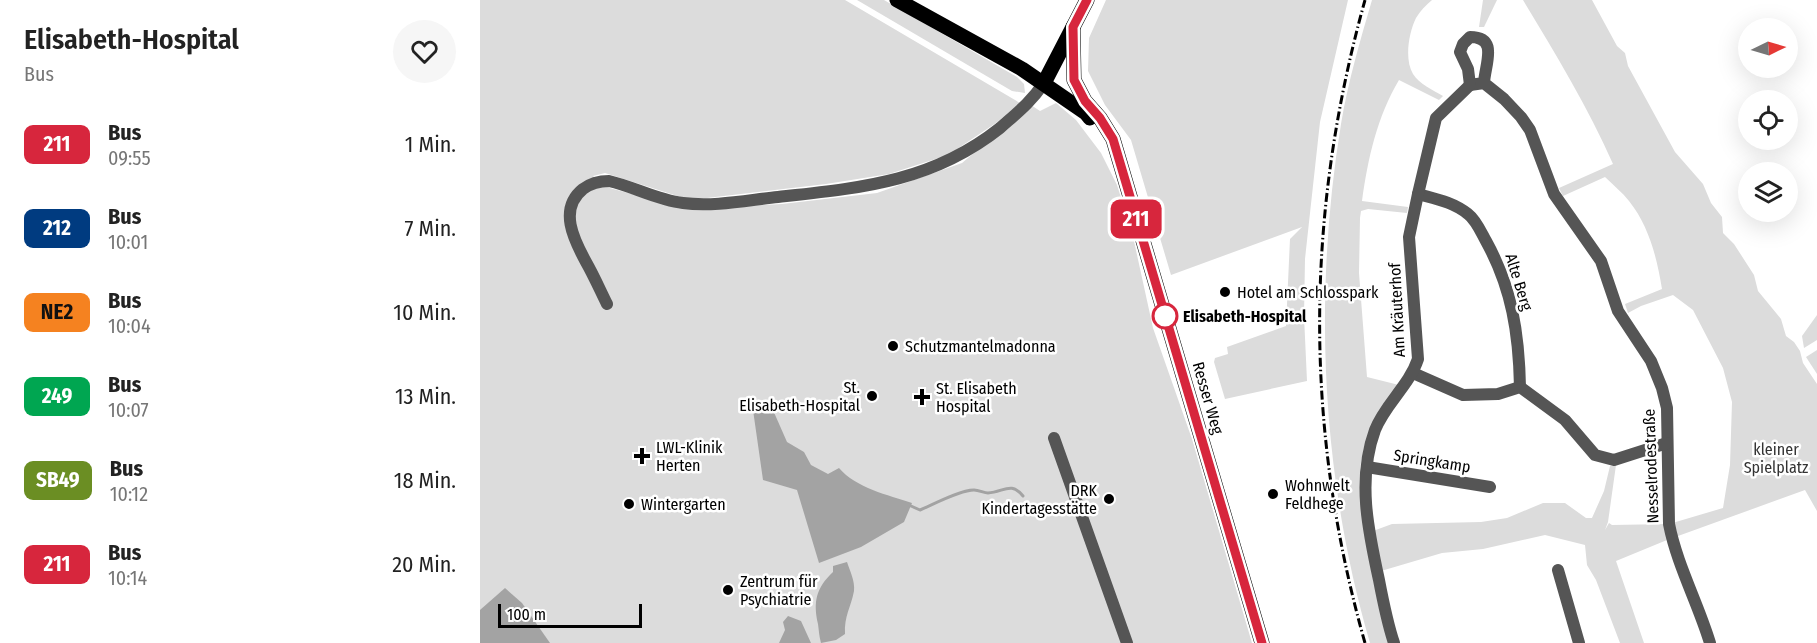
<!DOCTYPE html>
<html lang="de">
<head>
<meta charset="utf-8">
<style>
	body { margin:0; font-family:"Fira Sans Condensed",sans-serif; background:#f6f6f6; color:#222; height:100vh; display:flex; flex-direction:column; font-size:22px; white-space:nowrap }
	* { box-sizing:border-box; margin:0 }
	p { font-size:20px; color:#767676 }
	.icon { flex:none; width:33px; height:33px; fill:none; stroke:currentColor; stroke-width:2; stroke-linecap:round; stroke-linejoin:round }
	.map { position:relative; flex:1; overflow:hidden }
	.drawer { display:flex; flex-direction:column; background:#fff; width:480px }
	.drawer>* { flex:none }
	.badge { padding:0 12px; border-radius:9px; font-size:21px; line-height:39px }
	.needle { width:39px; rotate:85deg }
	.controls { position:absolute; left:1258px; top:18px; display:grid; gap:12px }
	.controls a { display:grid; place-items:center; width:60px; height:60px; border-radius:50%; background:#fff; box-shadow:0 6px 24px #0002; font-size:30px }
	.scale { position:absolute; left:18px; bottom:15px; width:144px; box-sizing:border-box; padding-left:6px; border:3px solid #000; border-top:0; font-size:16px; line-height:21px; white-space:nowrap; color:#000; -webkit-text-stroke:4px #fff; paint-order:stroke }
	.map>.badge { position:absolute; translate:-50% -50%; box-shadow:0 0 0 3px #fff }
	.round { display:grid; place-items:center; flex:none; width:63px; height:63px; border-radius:32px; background:#f6f6f6 }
	.summary { display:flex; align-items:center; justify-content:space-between; height:102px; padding:0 24px }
	h1 { font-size:28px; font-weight:600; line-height:45px }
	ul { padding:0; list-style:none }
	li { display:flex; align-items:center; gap:18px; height:84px; padding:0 24px }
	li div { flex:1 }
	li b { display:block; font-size:22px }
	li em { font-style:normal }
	li .badge { min-width:66px; font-weight:700; text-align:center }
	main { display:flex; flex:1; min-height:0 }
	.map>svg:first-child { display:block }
	.green { fill:#dcdcdc }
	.water { fill:#a3a3a3 }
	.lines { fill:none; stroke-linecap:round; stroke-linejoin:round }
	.stream { stroke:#a3a3a3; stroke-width:3 }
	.minor { stroke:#555; stroke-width:12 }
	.major { stroke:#000; stroke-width:15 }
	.rail { stroke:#000; stroke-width:3; stroke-dasharray:9 3 1.5 3; stroke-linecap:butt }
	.line-casing { stroke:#fff; stroke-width:14 }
	.line { stroke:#d7263d; stroke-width:9 }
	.poi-dot { fill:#000; stroke:#fff; stroke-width:2 }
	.stop-dot { fill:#fff; stroke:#d7263d; stroke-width:3 }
	.labels { text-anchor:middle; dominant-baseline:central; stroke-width:5; stroke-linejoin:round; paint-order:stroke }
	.street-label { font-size:16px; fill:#000; stroke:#fff }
	.poi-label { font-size:16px; fill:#000; stroke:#fff; text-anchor:start }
	.stop-label { font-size:16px; font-weight:bold; fill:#000; stroke:#fff; text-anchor:start }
	.park-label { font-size:16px; fill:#333; stroke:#fff }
</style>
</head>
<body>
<main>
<section class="drawer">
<div class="summary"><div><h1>Elisabeth-Hospital</h1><p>Bus</p></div><a class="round"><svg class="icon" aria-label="heart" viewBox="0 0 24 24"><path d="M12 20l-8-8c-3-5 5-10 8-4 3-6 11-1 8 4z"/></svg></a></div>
<ul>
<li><span class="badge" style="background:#d7263d;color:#fff">211</span><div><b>Bus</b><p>09:55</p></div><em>1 Min.</em></li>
<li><span class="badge" style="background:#003b80;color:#fff">212</span><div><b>Bus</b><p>10:01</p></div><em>7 Min.</em></li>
<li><span class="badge" style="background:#f58220;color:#111">NE2</span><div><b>Bus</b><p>10:04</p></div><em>10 Min.</em></li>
<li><span class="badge" style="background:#00a651;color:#fff">249</span><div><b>Bus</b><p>10:07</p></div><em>13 Min.</em></li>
<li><span class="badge" style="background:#6b8e23;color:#fff">SB49</span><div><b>Bus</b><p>10:12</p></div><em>18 Min.</em></li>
<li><span class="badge" style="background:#d7263d;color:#fff">211</span><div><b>Bus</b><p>10:14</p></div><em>20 Min.</em></li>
</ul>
</section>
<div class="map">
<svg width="1337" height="643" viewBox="0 0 1337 643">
	<rect width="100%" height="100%" fill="#fff"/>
	<g class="green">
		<path d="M 0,0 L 365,0 L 540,103 L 516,123 L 468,155 L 409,174 L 346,184 L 210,200 L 125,173 L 113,176 L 126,187 L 207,209 L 302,204 L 397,193 L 482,163 L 551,105 L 560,111 L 576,103 L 596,120 L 621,153 L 637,185 L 652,232 L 673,328 L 712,439 L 772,643 L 0,643 Z"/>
		<path d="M 377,0 L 404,0 L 537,77 L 544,84 L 545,93 L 532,91 Z"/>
		<path d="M 626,0 L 868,0 L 840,122 L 830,213 L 825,259 L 824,316 L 827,381 L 745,399 L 734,362 L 735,358 L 748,354 L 747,347 L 806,326 L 810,239 L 822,227 L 691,275 L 651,140 L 625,105 L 608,71 L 609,38 Z"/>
		<path d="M 892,0 L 952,0 C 946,5 940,11 936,18 C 929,32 924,59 933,74 C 939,84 953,90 963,96 L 959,100 L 919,80 C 897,117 888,158 882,201 L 928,207 L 927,213 L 888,209 L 881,211 L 880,218 L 879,273 L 887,377 L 919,385 L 884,447 L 880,468 L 881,492 L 909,643 L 890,643 C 841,475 833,296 861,124 C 868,82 880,41 892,0 Z"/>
		<path d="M 1003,0 L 1017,0 L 1004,27 L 999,27 Z"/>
		<path d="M 1043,0 L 1112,0 L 1137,46 L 1145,53 L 1148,66 L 1195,152 L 1223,184 L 1231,203 L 1242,217 L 1243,233 L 1254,244 L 1274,275 L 1278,291 L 1301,319 L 1306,336 L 1314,342 L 1320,351 L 1323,363 L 1337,384 L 1337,511 L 1325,490 L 1187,540 L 1136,561 L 1164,643 L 1140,643 L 1116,580 L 1107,565 L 1105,545 L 1065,535 L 1003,549 L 962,553 L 901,571 L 893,531 L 912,524 L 1001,522 L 1027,518 L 1063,503 L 1085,503 L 1106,518 L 1112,518 L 1124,491 L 1130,466 L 1136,465 L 1128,522 L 1125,530 L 1129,523 L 1132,525 L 1189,524 L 1243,508 L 1250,465 L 1252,402 L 1243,368 L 1213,310 L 1193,295 L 1161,306 L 1148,313 L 1145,304 L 1182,289 C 1177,258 1169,226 1149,201 C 1142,192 1133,185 1125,177 L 1083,196 L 1079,188 L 1133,164 C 1108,107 1075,53 1043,0 Z"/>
		<path d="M 1337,315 L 1337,340 L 1324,348 L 1322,336 Z"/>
		<path d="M 1337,350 L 1337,374 L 1326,357 Z"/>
	</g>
	<g class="water">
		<path d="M 289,401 L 307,442 L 324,452 L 331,465 L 348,474 L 359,468 C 376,488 408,495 432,503 L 424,522 L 381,547 L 339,563 L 317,490 L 283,480 L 272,403 Z"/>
		<path d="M 367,562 C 370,571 375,581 374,591 C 371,607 364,616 365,634 L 356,640 L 341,643 C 339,636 339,631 338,624 C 333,602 336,588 353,572 L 353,566 Z"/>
		<path d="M 25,588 L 42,603 L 70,643 L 0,643 L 0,610 Z"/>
		<path d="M 308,616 L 321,621 L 331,643 L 299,643 L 305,630 L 303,622 Z"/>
	</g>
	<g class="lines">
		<path class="stream" d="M 431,506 L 440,510 C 454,504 480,490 494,490 C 499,490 504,493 508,493 C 524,492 531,481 543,496"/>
		<g class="minor">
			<path d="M 1004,83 L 990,85 L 988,69 L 980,52 L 983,44 L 990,37 C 1019,37 1005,64 1004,83 L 1024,99 L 1041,117 L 1050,130 L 1074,194 L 1121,261 L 1138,311 L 1171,361 L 1182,388 L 1187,408 L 1189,524 C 1197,565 1218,603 1230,643"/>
			<path d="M 938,194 C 956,199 973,202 988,214 C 996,220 1001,232 1006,241 C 1032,288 1039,334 1040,387"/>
			<path d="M 127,304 C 120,290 114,276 106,262 C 94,240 78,209 103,189 C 111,183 120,181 129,181 C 155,187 177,200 203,203 C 234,207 268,200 298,197 C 381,188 452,182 520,128 C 538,112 550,103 564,83"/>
			<path d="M 933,373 L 983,395 L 1018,394 L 1040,387 L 1085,420 L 1115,455 L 1134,460 L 1187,443"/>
			<path d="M 574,438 L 647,643"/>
			<path d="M 887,467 L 1010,487"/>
			<path d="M 1078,570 L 1099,643"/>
			<path d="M 914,643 C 907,622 903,601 899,580 C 888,530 877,479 895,430 C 905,404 929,386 938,359 L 929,237 L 938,194 L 956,118 L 990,85"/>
		</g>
		<g class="major">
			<path d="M 417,0 L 542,69 L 606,113 L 610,118"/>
			<path d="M 593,27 L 594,80 L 605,101 L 620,118 L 633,139 L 782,643"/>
			<path d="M 564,83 L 607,0"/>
		</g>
		<path class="rail" d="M 885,643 C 824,428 825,215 885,0"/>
	</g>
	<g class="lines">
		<g class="line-casing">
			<path id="line" d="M 607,0 L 593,27 L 594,80 L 605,101 L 620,118 L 633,139 L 782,643"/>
		</g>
		<use href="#line" class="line"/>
	</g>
	<g class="poi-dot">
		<circle cx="745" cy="292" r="6"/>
		<circle cx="413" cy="346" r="6"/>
		<circle cx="392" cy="396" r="6"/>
		<path d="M439 388h6v6h6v6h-6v6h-6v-6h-6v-6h6z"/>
		<path d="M159 447h6v6h6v6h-6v6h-6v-6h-6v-6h6z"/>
		<circle cx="793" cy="494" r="6"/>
		<circle cx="629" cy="499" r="6"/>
		<circle cx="149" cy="504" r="6"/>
		<circle cx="248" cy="590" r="6"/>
	</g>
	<circle class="stop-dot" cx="685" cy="316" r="12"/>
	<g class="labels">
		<g class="street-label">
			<text transform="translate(1039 282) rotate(73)">Alte Berg</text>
			<text transform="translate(917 310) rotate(-93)">Am Kräuterhof</text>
			<text transform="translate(728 398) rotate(74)">Resser Weg</text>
			<text transform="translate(952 461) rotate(9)">Springkamp</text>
			<text transform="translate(1171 466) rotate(-92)">Nesselrodestraße</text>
		</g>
		<g class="poi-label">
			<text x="757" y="292">Hotel am Schlosspark</text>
			<text x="425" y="346">Schutzmantelmadonna</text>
			<text x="380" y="387" text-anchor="end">St.<tspan x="380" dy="18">Elisabeth-Hospital</tspan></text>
			<text x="456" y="388">St. Elisabeth<tspan x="456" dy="18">Hospital</tspan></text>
			<text x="176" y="447">LWL-Klinik<tspan x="176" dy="18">Herten</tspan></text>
			<text x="805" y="485">Wohnwelt<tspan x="805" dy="18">Feldhege</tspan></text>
			<text x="617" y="490" text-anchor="end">DRK<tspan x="617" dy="18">Kindertagesstätte</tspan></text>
			<text x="161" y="504">Wintergarten</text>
			<text x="260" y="581">Zentrum für<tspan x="260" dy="18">Psychiatrie</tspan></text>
		</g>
		<g class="stop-label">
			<text x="703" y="316">Elisabeth-Hospital</text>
		</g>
		<g class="park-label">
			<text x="1296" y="449">kleiner<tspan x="1296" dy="18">Spielplatz</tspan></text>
		</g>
	</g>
</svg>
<div class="controls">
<a><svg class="needle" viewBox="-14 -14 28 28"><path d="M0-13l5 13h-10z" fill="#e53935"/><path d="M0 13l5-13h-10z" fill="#767676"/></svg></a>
<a><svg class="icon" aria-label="locate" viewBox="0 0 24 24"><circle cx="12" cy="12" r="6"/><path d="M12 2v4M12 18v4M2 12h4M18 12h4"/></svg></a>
<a><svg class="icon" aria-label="layers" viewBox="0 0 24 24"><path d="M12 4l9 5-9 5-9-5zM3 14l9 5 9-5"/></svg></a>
</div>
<div class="scale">100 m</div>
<b class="badge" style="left:656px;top:219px;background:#d7263d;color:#fff">211</b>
</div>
</main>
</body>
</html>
